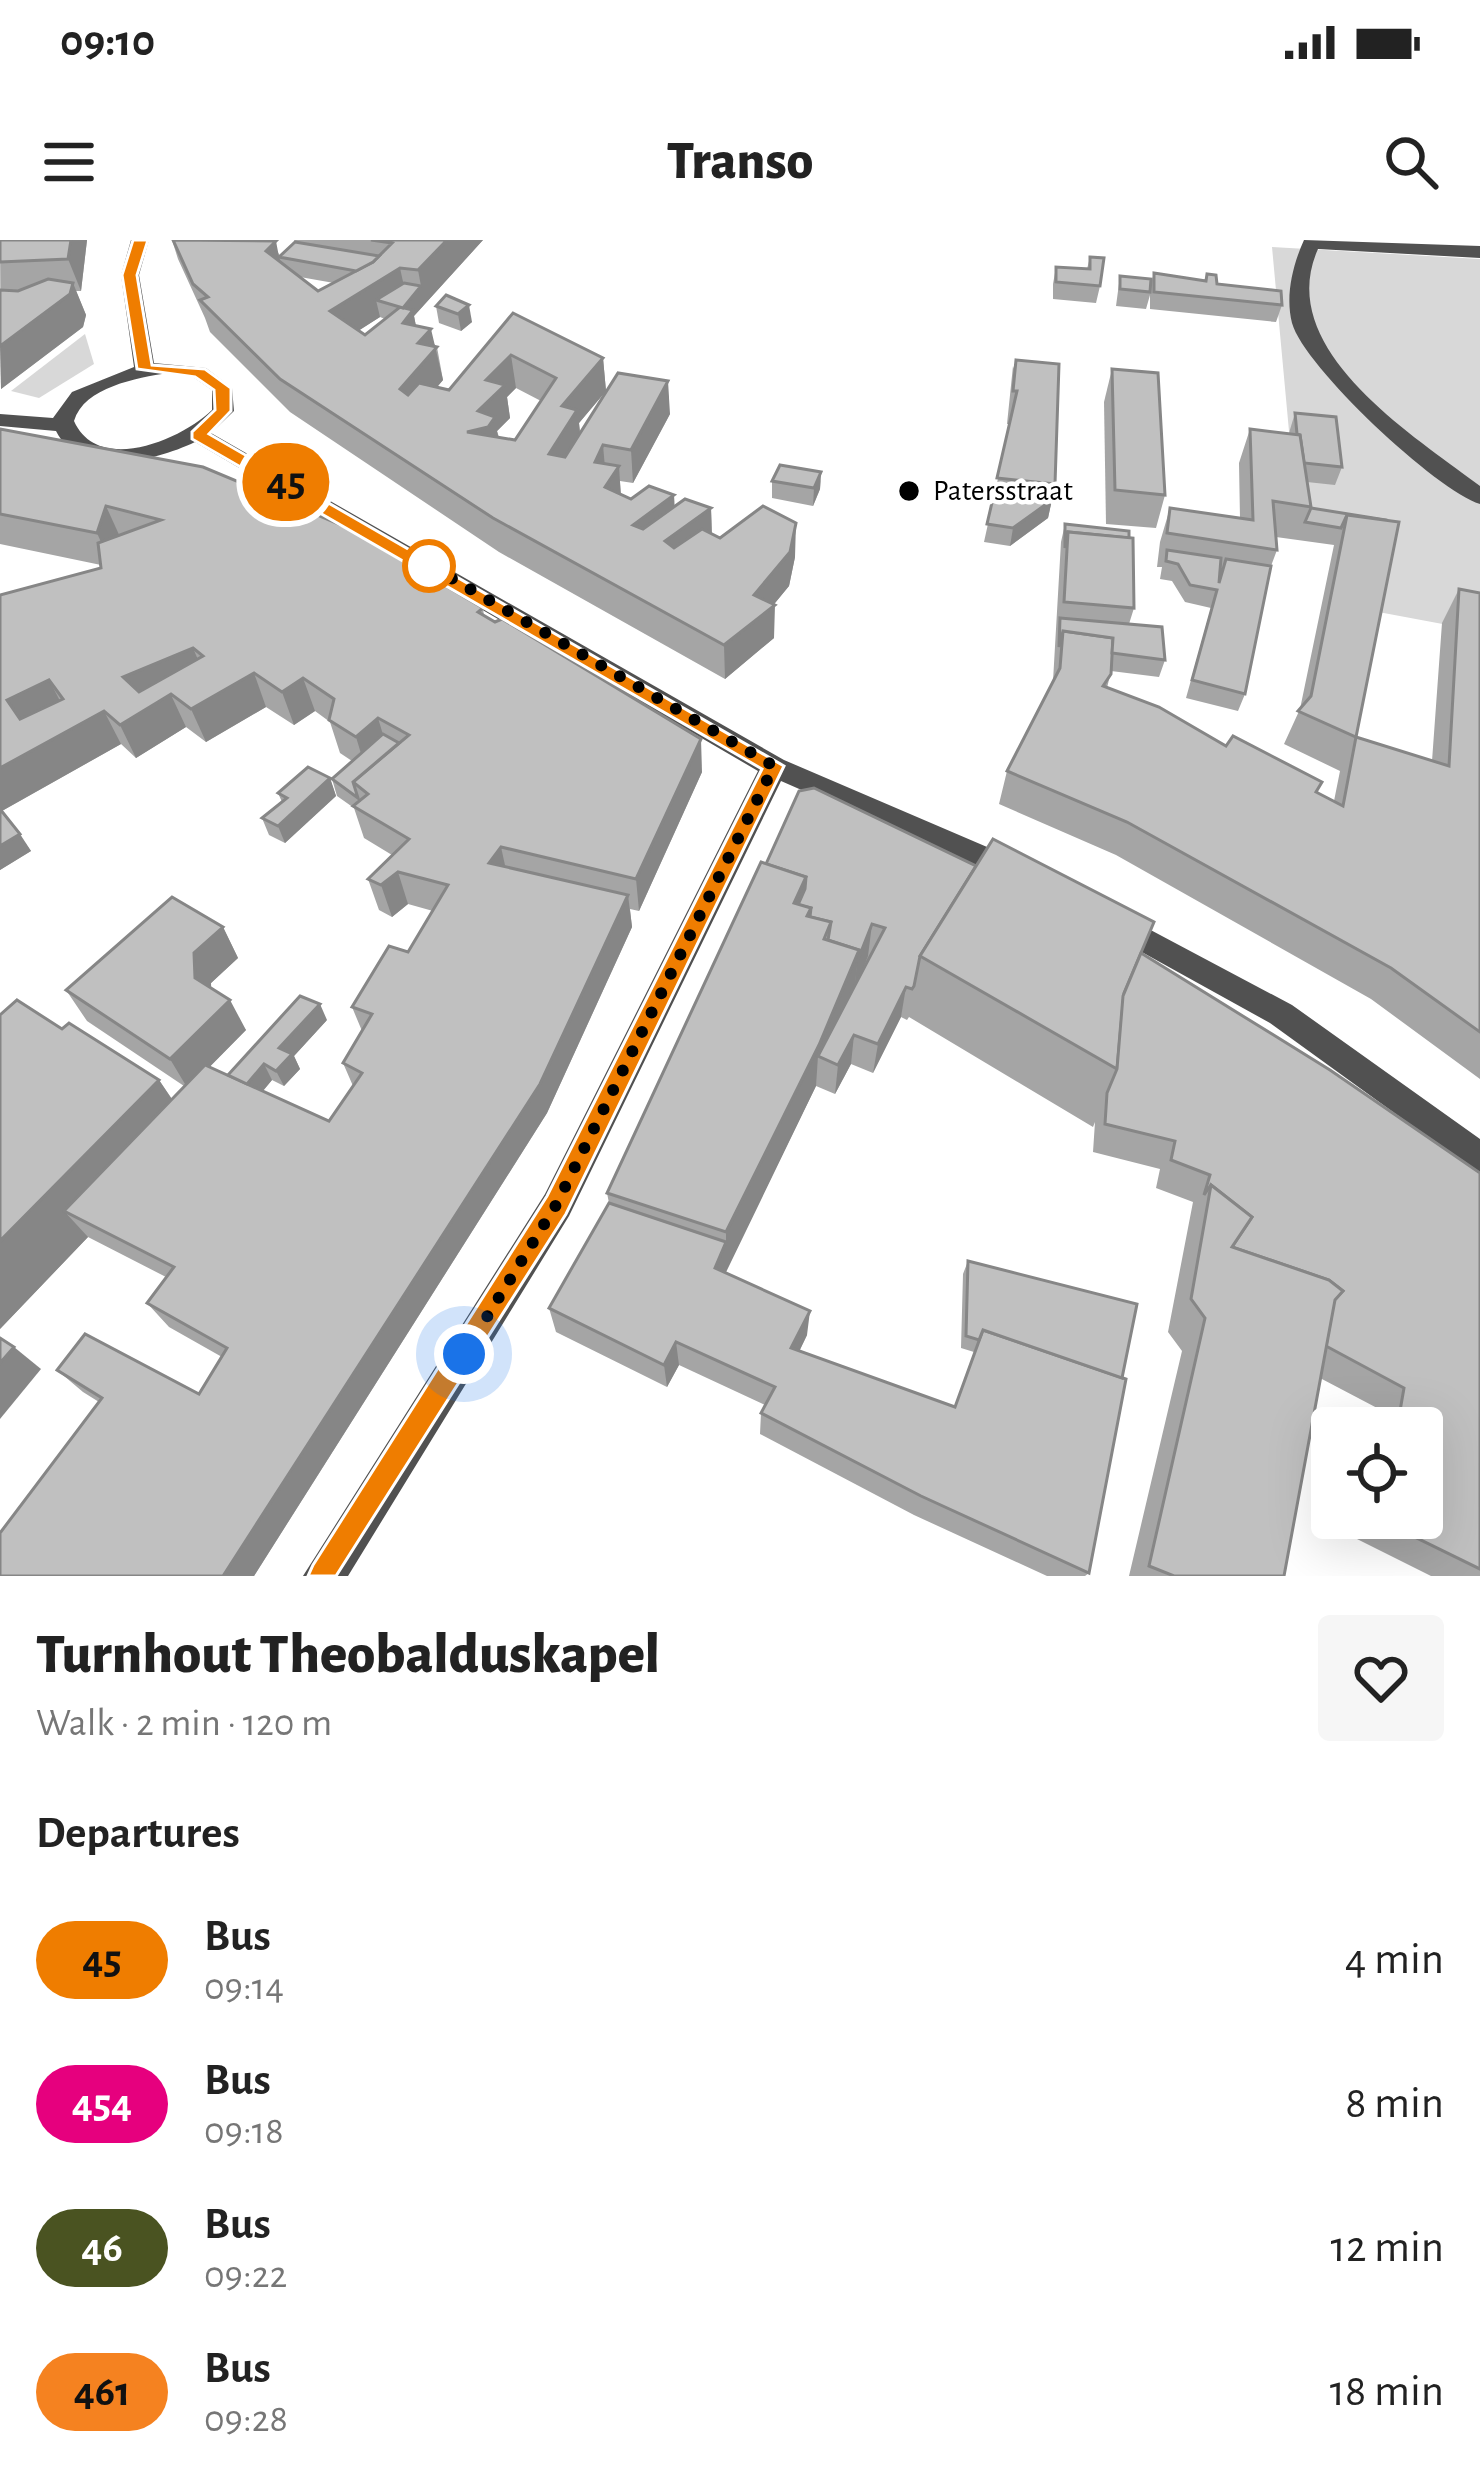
<!DOCTYPE html>
<html lang="en">
<head>
<meta charset="utf-8">
<style>
	body { margin:0; font-family:"Alegreya Sans",sans-serif; background:#f6f6f6; color:#222; height:100vh; display:flex; flex-direction:column; font-size:45px; white-space:nowrap }
	* { box-sizing:border-box; margin:0 }
	p { font-size:39px; color:#767676 }
	.icon { flex:none; width:66px; height:66px; fill:none; stroke:currentColor; stroke-width:2; stroke-linecap:round; stroke-linejoin:round }
	.map { position:relative; height:1336px; overflow:hidden }
	.drawer { display:flex; flex-direction:column; background:#fff; flex:1 }
	.drawer>* { flex:none }
	.badge { padding:0 24px; border-radius:39px; font-size:42px; line-height:78px }
	.controls { position:absolute; left:1311px; top:1167px; display:grid; gap:24px }
	.controls a { display:grid; place-items:center; width:132px; height:132px; border-radius:12px; background:#fff; box-shadow:0 12px 48px #0002; font-size:60px }
	.you { position:absolute; width:60px; height:60px; margin:-30px; border:9px solid #fff; border-radius:50%; background:#1a73e8; box-shadow:0 0 0 18px #1a73e833 }
	.map>.badge { position:absolute; translate:-50% -50%; box-shadow:0 0 0 6px #fff }
	h2 { padding:0 36px; font-size:45px; line-height:108px }
	.round { display:grid; place-items:center; flex:none; width:126px; height:126px; border-radius:12px; background:#f6f6f6 }
	.head { display:flex; align-items:center; justify-content:space-between; height:204px; padding:0 36px }
	h1 { font-size:57px; font-weight:800; line-height:90px }
	ul { padding:0; list-style:none }
	li { display:flex; align-items:center; gap:36px; height:144px; padding:0 36px }
	li div { flex:1 }
	li b { display:block; font-size:45px }
	li em { font-style:normal }
	li .badge { min-width:132px; font-weight:700; text-align:center }
	.status { display:flex; justify-content:space-between; align-items:center; height:84px; padding:0 60px; background:#fff; direction:ltr }
	.status svg { height:33px; fill:currentColor }
	header { display:flex; justify-content:space-between; align-items:center; height:156px; padding:0 36px; background:#fff; font-size:54px; font-weight:800 }
	.map>svg:first-child { display:block }
	.green { fill:#d8d8d8 }
	.lines { fill:none; stroke-linecap:round; stroke-linejoin:round }
	.minor { fill:#515151; fill-rule:evenodd }
	.wall { fill:#a5a5a5; fill-rule:evenodd }
	.shaded-wall { fill:#868686 }
	.building { fill:#c0c0c0; stroke:#868686; stroke-width:3; fill-rule:evenodd }
	.line { fill:#ef7d00; stroke:#fff; stroke-width:3 }
	.walk { stroke:#000; stroke-width:12; stroke-dasharray:0 21.6 }
	.poi-dot { fill:#000; stroke:#fff; stroke-width:4.5 }
	.stop-dot { fill:#fff; stroke:#ef7d00; stroke-width:6 }
	.labels { text-anchor:middle; dominant-baseline:central; stroke-width:9; stroke-linejoin:round; paint-order:stroke }
	.far-poi-label { font-size:30px; fill:#000; stroke:#fff; text-anchor:start }
</style>
</head>
<body>
<div class="status"><b>09:10</b><svg viewBox="0 0 49 12"><path d="M0 12V9h3v3zM5 12V6h3v6zM10 12V3h3v9zM15 12V0h3v12zM26 1h20v11H26zM47 4h2v5h-2z"/></svg></div>
<header><svg class="icon" aria-label="menu" viewBox="0 0 24 24"><path d="M4 6h16M4 12h16M4 18h16"/></svg>Transo<svg class="icon" aria-label="search" viewBox="0 0 24 24"><circle cx="10" cy="10" r="6"/><path d="M15 15l6 6"/></svg></header>
<div class="map">
<svg width="1480" height="1336" viewBox="0 0 1480 1336">
	<rect width="100%" height="100%" fill="#fff"/>
	<g class="green">
		<path d="M 1272,7 L 1480,19 L 1480,391 L 1373,371 L 1384,316 L 1296,284 L 1294,240 L 1335,244 L 1289,191 Z"/>
		<path d="M 85,94 L 94,124 L 39,158 L 11,151 Z"/>
	</g>
	<g class="lines">
		<g class="minor">
			<path d="M 131,0 L 149,0 L 139,35 L 154,123 L 206,128 L 232,148 L 234,171 L 211,193 L 784,520 L 1027,624 L 1032,632 L 1027,640 L 1007,640 L 781,541 L 569,976 L 348,1336 L 303,1336 L 545,954 L 758,531 L 195,202 C 155,221 81,240 56,191 L 0,186 L 0,174 L 53,178 L 72,152 L 134,127 L 121,35 ZM 168,133 L 193,137 L 212,150 L 212,170 C 181,200 98,235 74,181 C 84,147 137,138 168,133 Z"/>
			<path d="M 1304,0 L 1480,6 L 1480,18 L 1318,9 C 1273,109 1413,195 1480,246 L 1480,264 C 1437,251 1304,127 1292,83 C 1285,56 1293,24 1304,0 Z"/>
			<path d="M 1113,670 L 1292,765 L 1480,899 L 1480,935 L 1270,783 L 1102,690 L 1098,682 L 1102,674 Z"/>
		</g>
	</g>
	<g class="wall">
		<path d="M 0,0 L 87,0 L 81,51 L 76,51 L 86,75 L 83,87 L 1,149 Z"/>
		<path d="M 172,0 L 271,0 L 280,16 L 295,2 L 294,0 L 483,0 L 414,76 L 416,86 L 437,107 L 443,140 L 437,147 L 449,150 L 513,73 L 603,118 L 606,151 L 579,183 L 580,193 L 670,174 L 633,243 L 620,241 L 621,255 L 631,259 L 675,266 L 711,268 L 712,294 L 720,298 L 795,317 L 789,346 L 774,364 L 774,398 L 725,439 L 499,312 L 290,172 L 210,92 L 205,78 L 178,19 ZM 300,37 L 334,43 L 318,51 ZM 380,77 L 385,79 L 365,95 L 359,90 ZM 516,148 L 541,161 L 515,200 L 499,197 L 497,191 L 510,178 L 507,157 Z"/>
		<path d="M 1090,17 L 1100,46 L 1096,63 L 1053,59 L 1053,44 L 1056,27 L 1087,29 Z"/>
		<path d="M 1154,33 L 1205,41 L 1207,34 L 1217,44 L 1282,65 L 1276,82 L 1150,69 L 1150,55 L 1146,69 L 1116,66 L 1120,36 L 1150,47 Z"/>
		<path d="M 446,55 L 472,82 L 461,91 L 439,83 L 436,66 Z"/>
		<path d="M 1013,126 L 1055,244 L 1048,278 L 1010,306 L 984,302 L 1010,184 L 1007,184 Z"/>
		<path d="M 1112,129 L 1165,255 L 1156,288 L 1106,284 L 1104,162 Z"/>
		<path d="M 1295,173 L 1342,227 L 1335,245 L 1307,242 L 1311,268 L 1399,282 L 1356,497 L 1432,521 L 1442,383 L 1459,349 L 1480,353 L 1480,839 L 1371,759 L 1116,615 L 999,564 L 1007,531 L 1053,441 L 1061,302 L 1065,284 L 1134,368 L 1129,384 L 1165,420 L 1159,437 L 1111,431 L 1107,448 L 1334,561 L 1340,531 L 1284,504 L 1300,469 L 1334,305 L 1276,297 L 1277,310 L 1271,326 L 1245,454 L 1238,471 L 1186,458 L 1211,368 L 1185,362 L 1172,341 L 1160,339 L 1162,327 L 1157,327 L 1160,302 L 1170,268 L 1240,278 L 1239,223 L 1250,189 L 1289,193 Z"/>
		<path d="M 0,189 L 483,368 L 484,376 L 702,532 L 639,671 L 630,669 L 632,687 L 547,873 L 254,1336 L 0,1336 L 99,1162 L 83,1152 L 57,1130 L 199,1154 L 222,1117 L 169,1087 L 147,1063 L 166,1037 L 88,997 L 0,1089 L 62,789 L 159,840 L 172,859 L 184,846 L 87,781 L 66,750 L 223,687 L 238,718 L 211,743 L 211,748 L 246,790 L 209,827 L 228,835 L 327,780 L 294,816 L 300,829 L 284,846 L 272,840 L 263,851 L 329,881 L 353,846 L 343,823 L 362,791 L 352,767 L 408,712 L 433,671 L 408,664 L 392,677 L 379,670 L 368,639 L 392,615 L 364,598 L 354,568 L 337,556 L 332,539 L 352,521 L 340,513 L 330,482 L 315,471 L 294,485 L 266,467 L 206,502 L 186,487 L 136,518 L 121,504 L 2,571 L 31,611 L 0,630 L 0,355 L 101,328 L 101,325 L 0,304 Z"/>
		<path d="M 821,232 L 820,249 L 813,266 L 772,258 L 772,241 Z"/>
		<path d="M 330,538 L 336,556 L 285,603 L 269,595 L 262,578 L 282,562 L 278,553 Z"/>
		<path d="M 766,624 L 1141,713 L 1480,933 L 1480,1336 L 1431,1336 L 1355,1298 L 1358,1278 L 1422,1278 L 1422,1188 L 1375,1188 L 1379,1169 L 1320,1138 L 1284,1336 L 1129,1336 L 1182,1111 L 1168,1092 L 1193,962 L 1156,948 L 1160,929 L 1093,912 L 1095,882 L 1093,887 L 909,777 L 907,780 L 901,777 L 873,833 L 851,824 L 835,854 L 816,846 L 725,1032 L 807,1095 L 799,1111 L 955,1167 L 974,1112 L 961,1108 L 963,1034 L 968,1021 L 1122,1138 L 1089,1333 L 1085,1336 L 1047,1336 L 914,1275 L 760,1194 L 761,1173 L 765,1165 L 679,1125 L 667,1147 L 556,1092 L 549,1068 L 609,963 L 607,953 Z"/>
	</g>
	<g class="shaded-wall">
		<path d="M 71,0 L 87,0 L 81,51 L 68,19 Z"/>
		<path d="M 447,0 L 483,0 L 414,76 L 419,102 L 431,89 L 443,140 L 407,183 L 400,149 L 403,69 L 421,46 L 418,30 Z"/>
		<path d="M 276,1 L 279,17 L 284,34 L 266,11 Z"/>
		<path d="M 400,28 L 407,60 L 376,60 L 380,77 L 338,104 L 330,71 Z"/>
		<path d="M 73,43 L 86,75 L 83,87 L 1,149 L 0,106 Z"/>
		<path d="M 469,65 L 472,82 L 461,91 L 458,74 Z"/>
		<path d="M 511,115 L 516,148 L 507,157 L 510,178 L 497,191 L 501,210 L 467,192 L 478,171 L 486,140 Z"/>
		<path d="M 603,118 L 606,151 L 579,183 L 581,203 L 553,248 L 549,214 L 562,166 Z"/>
		<path d="M 668,141 L 670,174 L 633,243 L 631,210 Z"/>
		<path d="M 603,205 L 606,239 L 595,222 Z"/>
		<path d="M 619,226 L 621,259 L 605,247 Z"/>
		<path d="M 821,232 L 820,249 L 813,266 L 814,248 Z"/>
		<path d="M 674,255 L 676,289 L 636,318 L 633,285 Z"/>
		<path d="M 1052,260 L 1048,278 L 1010,306 L 1013,288 Z"/>
		<path d="M 106,266 L 121,299 L 112,327 L 97,293 Z"/>
		<path d="M 711,268 L 712,302 L 667,335 L 665,301 Z"/>
		<path d="M 796,283 L 795,317 L 789,346 L 771,368 L 775,365 L 774,398 L 725,439 L 724,405 Z"/>
		<path d="M 193,408 L 207,441 L 172,457 L 186,487 L 136,518 L 120,485 L 123,437 Z"/>
		<path d="M 254,433 L 266,467 L 206,502 L 191,469 Z"/>
		<path d="M 303,438 L 315,471 L 294,485 L 282,452 Z"/>
		<path d="M 49,440 L 67,474 L 26,493 L 7,460 Z"/>
		<path d="M 104,471 L 121,504 L 0,572 L 0,528 Z"/>
		<path d="M 378,478 L 388,511 L 366,530 L 356,497 Z"/>
		<path d="M 701,499 L 702,532 L 639,671 L 636,639 Z"/>
		<path d="M 330,538 L 336,556 L 285,603 L 278,586 Z"/>
		<path d="M 20,594 L 31,611 L 0,630 L 0,606 Z"/>
		<path d="M 501,607 L 508,639 L 489,623 Z"/>
		<path d="M 398,632 L 408,664 L 392,677 L 381,645 Z"/>
		<path d="M 806,637 L 803,678 L 794,663 Z"/>
		<path d="M 628,655 L 632,687 L 547,873 L 254,1336 L 223,1336 Z"/>
		<path d="M 872,684 L 868,716 L 854,752 L 857,722 Z"/>
		<path d="M 223,687 L 238,718 L 211,743 L 212,768 L 195,738 L 194,713 Z"/>
		<path d="M 859,710 L 854,752 L 818,816 L 816,846 L 716,1053 L 715,1028 L 726,1002 L 726,992 Z"/>
		<path d="M 906,747 L 901,777 L 873,833 L 878,804 Z"/>
		<path d="M 230,760 L 246,790 L 188,849 L 170,819 Z"/>
		<path d="M 320,764 L 327,780 L 294,816 L 300,829 L 284,846 L 276,831 L 279,808 Z"/>
		<path d="M 854,795 L 851,824 L 835,854 L 838,825 Z"/>
		<path d="M 264,824 L 272,840 L 250,866 L 241,851 Z"/>
		<path d="M 159,840 L 191,888 L 64,971 L 88,997 L 0,1089 L 0,1001 Z"/>
		<path d="M 810,1071 L 807,1095 L 790,1131 L 791,1108 Z"/>
		<path d="M 676,1102 L 679,1125 L 667,1147 L 664,1125 Z"/>
		<path d="M 14,1107 L 41,1129 L 0,1179 L 0,1123 Z"/>
	</g>
	<g class="building">
		<path d="M 0,0 L 71,0 L 68,19 L 0,22 Z"/>
		<path d="M 173,0 L 276,1 L 266,11 L 318,51 L 373,22 L 392,3 L 371,0 L 447,0 L 418,30 L 400,28 L 330,71 L 365,95 L 400,67 L 413,70 L 403,83 L 431,89 L 418,103 L 437,107 L 400,149 L 408,155 L 419,143 L 449,150 L 513,73 L 603,118 L 562,166 L 577,170 L 549,214 L 565,217 L 618,133 L 668,141 L 631,210 L 603,205 L 595,222 L 619,226 L 605,247 L 631,259 L 649,246 L 674,255 L 633,285 L 643,289 L 685,259 L 711,268 L 665,301 L 674,308 L 702,289 L 720,298 L 763,266 L 796,283 L 790,312 L 754,355 L 775,365 L 724,405 L 493,278 L 280,139 L 200,60 L 208,57 L 193,44 ZM 511,115 L 556,138 L 515,200 L 467,192 L 488,187 L 495,177 L 478,171 L 505,145 L 486,140 Z"/>
		<path d="M 295,2 L 379,16 L 373,22 L 356,31 L 279,17 Z"/>
		<path d="M 1090,17 L 1104,18 L 1100,46 L 1056,42 L 1056,27 L 1090,29 Z"/>
		<path d="M 1154,33 L 1206,41 L 1207,34 L 1216,35 L 1217,44 L 1281,51 L 1282,65 L 1154,52 Z"/>
		<path d="M 1120,36 L 1151,39 L 1150,52 L 1120,49 Z"/>
		<path d="M 48,39 L 73,43 L 70,54 L 0,106 L 0,50 L 18,51 Z"/>
		<path d="M 404,43 L 421,46 L 403,68 L 376,60 Z"/>
		<path d="M 446,55 L 469,65 L 458,74 L 436,66 Z"/>
		<path d="M 1016,120 L 1059,124 L 1055,244 L 997,238 L 1017,151 L 1013,151 Z"/>
		<path d="M 1112,129 L 1158,133 L 1165,255 L 1115,250 Z"/>
		<path d="M 1295,173 L 1336,177 L 1342,227 L 1304,223 L 1300,195 L 1297,194 Z"/>
		<path d="M 0,189 L 203,227 L 346,287 L 483,368 L 478,372 L 495,382 L 502,379 L 701,499 L 636,639 L 501,607 L 489,623 L 628,655 L 540,844 L 223,1336 L 0,1336 L 0,1293 L 102,1158 L 57,1130 L 85,1094 L 199,1154 L 227,1108 L 147,1063 L 174,1027 L 64,971 L 205,825 L 329,881 L 362,833 L 343,823 L 372,774 L 352,767 L 389,706 L 408,712 L 448,645 L 398,632 L 381,645 L 368,639 L 409,599 L 353,566 L 368,554 L 353,542 L 409,495 L 378,478 L 356,497 L 329,480 L 334,459 L 303,438 L 282,452 L 254,433 L 191,469 L 171,454 L 120,485 L 104,471 L 0,528 L 0,355 L 101,328 L 98,303 L 161,280 L 106,266 L 97,293 L 0,274 ZM 193,408 L 203,416 L 139,452 L 123,437 ZM 49,440 L 63,459 L 20,479 L 7,460 Z"/>
		<path d="M 1250,189 L 1300,195 L 1311,267 L 1273,261 L 1277,310 L 1167,293 L 1170,268 L 1253,280 Z"/>
		<path d="M 780,225 L 821,232 L 814,248 L 772,241 Z"/>
		<path d="M 994,254 L 1052,260 L 1013,288 L 987,284 Z"/>
		<path d="M 1311,268 L 1386,280 L 1386,281 L 1347,275 L 1341,288 L 1305,282 Z"/>
		<path d="M 1347,275 L 1399,282 L 1356,497 L 1298,471 L 1311,456 Z"/>
		<path d="M 1065,284 L 1129,291 L 1129,298 L 1068,292 L 1065,308 Z"/>
		<path d="M 1068,292 L 1133,298 L 1134,368 L 1064,362 Z"/>
		<path d="M 1167,310 L 1221,318 L 1219,343 L 1226,319 L 1271,326 L 1245,454 L 1192,440 L 1217,350 L 1190,345 L 1178,324 L 1166,321 Z"/>
		<path d="M 1459,349 L 1480,353 L 1480,792 L 1391,728 L 1127,582 L 1007,531 L 1060,428 L 1063,391 L 1113,398 L 1111,434 L 1103,446 L 1159,467 L 1226,506 L 1233,496 L 1322,542 L 1316,552 L 1343,566 L 1356,497 L 1449,526 Z"/>
		<path d="M 1060,378 L 1162,387 L 1165,420 L 1112,413 L 1113,398 L 1063,391 L 1059,407 Z"/>
		<path d="M 383,494 L 399,503 L 353,542 L 358,558 L 332,539 Z"/>
		<path d="M 308,527 L 330,538 L 278,586 L 262,578 L 287,558 L 278,553 Z"/>
		<path d="M 814,548 L 976,626 L 920,716 L 914,746 L 912,749 L 906,747 L 878,804 L 854,795 L 838,825 L 818,816 L 885,688 L 872,684 L 857,722 L 859,710 L 828,700 L 831,682 L 810,677 L 811,668 L 798,665 L 805,649 L 806,637 L 766,624 L 799,551 Z"/>
		<path d="M 0,569 L 20,594 L 0,606 Z"/>
		<path d="M 993,599 L 1154,682 L 1124,753 L 1117,829 L 920,716 Z"/>
		<path d="M 761,622 L 806,637 L 794,663 L 811,668 L 807,676 L 831,682 L 824,699 L 859,710 L 819,805 L 726,992 L 607,953 Z"/>
		<path d="M 172,657 L 223,687 L 194,713 L 195,738 L 230,760 L 170,819 L 66,750 Z"/>
		<path d="M 1141,713 L 1330,830 L 1480,933 L 1480,1329 L 1380,1280 L 1381,1278 L 1422,1278 L 1422,1188 L 1397,1188 L 1404,1148 L 1326,1106 L 1334,1060 L 1343,1051 L 1329,1040 L 1232,1007 L 1252,977 L 1211,945 L 1204,955 L 1210,935 L 1171,920 L 1175,901 L 1105,884 L 1107,853 L 1117,829 L 1123,756 Z"/>
		<path d="M 300,756 L 320,764 L 279,808 L 292,814 L 276,831 L 264,824 L 247,844 L 228,835 Z"/>
		<path d="M 17,760 L 62,789 L 69,783 L 159,840 L 0,1001 L 0,775 Z"/>
		<path d="M 1211,945 L 1252,977 L 1232,1007 L 1329,1040 L 1343,1051 L 1335,1060 L 1284,1336 L 1174,1336 L 1149,1326 L 1205,1078 L 1191,1059 Z"/>
		<path d="M 609,963 L 726,1002 L 715,1028 L 810,1071 L 791,1108 L 955,1167 L 983,1090 L 1126,1139 L 1089,1333 L 921,1256 L 761,1173 L 775,1147 L 676,1102 L 664,1125 L 549,1068 Z"/>
		<path d="M 968,1021 L 1137,1064 L 1122,1138 L 983,1090 L 979,1100 L 966,1096 Z"/>
		<path d="M 0,1098 L 14,1107 L 0,1123 Z"/>
	</g>
	<path class="line" d="M 133,0 L 148,0 L 137,35 L 152,125 L 205,129 L 231,148 L 231,171 L 209,194 L 784,526 L 566,974 L 336,1336 L 308,1336 L 313,1325 L 547,956 L 762,529 L 192,199 L 192,192 L 215,170 L 214,150 L 195,137 L 137,129 L 122,35 Z"/>
	<g class="lines">
		<path class="walk" d="M 429,326 L 422,321 L 774,526 L 556,965 L 464,1114"/>
	</g>
	<circle class="poi-dot" cx="909" cy="251" r="12"/>
	<circle class="stop-dot" cx="429" cy="326" r="24"/>
	<g class="labels">
		<g class="far-poi-label">
			<text x="933" y="251">Patersstraat</text>
		</g>
	</g>
</svg>
<div class="controls">
<a><svg class="icon" aria-label="locate" viewBox="0 0 24 24"><circle cx="12" cy="12" r="6"/><path d="M12 2v4M12 18v4M2 12h4M18 12h4"/></svg></a>
</div>
<div class="you" style="left:464px;top:1114px"></div>
<b class="badge" style="left:286px;top:242px;background:#ef7d00;color:#111">45</b>
</div>
<section class="drawer">
<div class="head"><div><h1>Turnhout Theobalduskapel</h1><p>Walk · 2 min · 120 m</p></div><a class="round"><svg class="icon" aria-label="heart" viewBox="0 0 24 24"><path d="M12 20l-8-8c-3-5 5-10 8-4 3-6 11-1 8 4z"/></svg></a></div>
<h2>Departures</h2>
<ul>
<li><span class="badge" style="background:#ef7d00;color:#111">45</span><div><b>Bus</b><p>09:14</p></div><em>4 min</em></li>
<li><span class="badge" style="background:#e6007e;color:#fff">454</span><div><b>Bus</b><p>09:18</p></div><em>8 min</em></li>
<li><span class="badge" style="background:#4a5321;color:#fff">46</span><div><b>Bus</b><p>09:22</p></div><em>12 min</em></li>
<li><span class="badge" style="background:#f58220;color:#111">461</span><div><b>Bus</b><p>09:28</p></div><em>18 min</em></li>
</ul>
</section>
</body>
</html>
